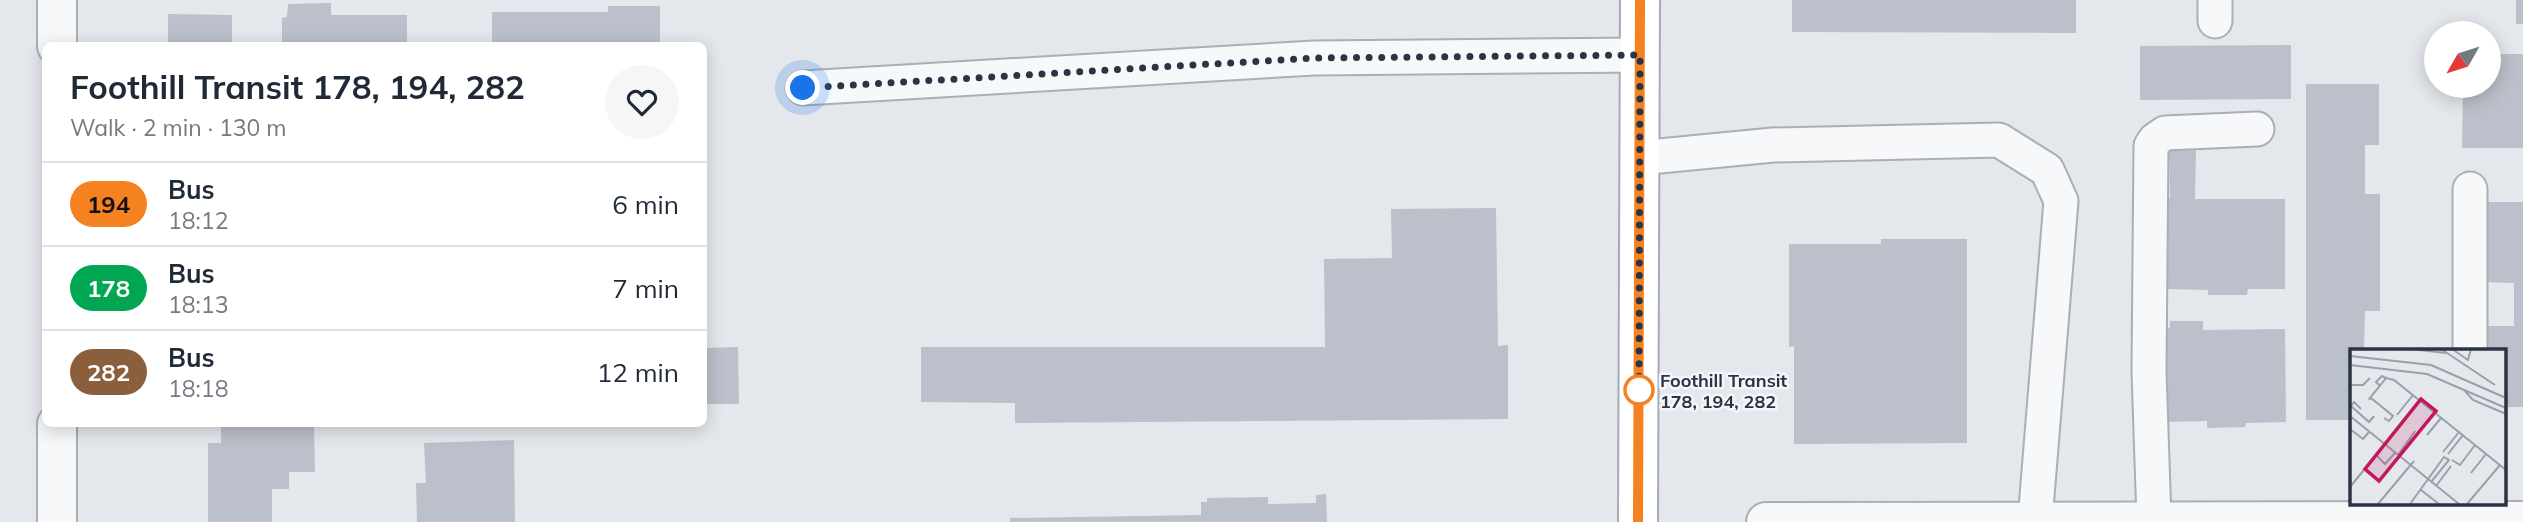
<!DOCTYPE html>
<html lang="en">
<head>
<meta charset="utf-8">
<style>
	body { margin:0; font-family:Mulish,sans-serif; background:#f6f6f7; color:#1f2937; height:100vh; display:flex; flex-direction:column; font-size:26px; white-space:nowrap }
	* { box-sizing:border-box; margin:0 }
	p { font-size:23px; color:#747a83 }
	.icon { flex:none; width:38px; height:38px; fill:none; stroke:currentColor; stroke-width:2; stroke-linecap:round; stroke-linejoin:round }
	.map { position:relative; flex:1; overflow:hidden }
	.sheet { position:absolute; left:42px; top:42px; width:665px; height:385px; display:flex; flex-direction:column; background:#fff; border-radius:10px; box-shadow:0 4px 18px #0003 }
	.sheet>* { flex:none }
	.badge { padding:0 14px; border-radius:23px; font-size:24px; line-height:46px }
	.needle { width:46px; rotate:231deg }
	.controls { position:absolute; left:2424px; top:21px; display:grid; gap:14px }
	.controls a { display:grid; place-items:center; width:77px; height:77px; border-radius:50%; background:#fff; box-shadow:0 4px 18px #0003; font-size:35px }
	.you { position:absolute; width:35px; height:35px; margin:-18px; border:5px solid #fff; border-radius:50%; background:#1a73e8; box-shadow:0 0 0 10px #1a73e833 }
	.map>.badge { position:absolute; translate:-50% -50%; box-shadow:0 0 0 4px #fff }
	.round { display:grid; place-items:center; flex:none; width:74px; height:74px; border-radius:37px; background:#f6f6f7 }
	.head { display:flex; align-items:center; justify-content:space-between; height:119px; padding:0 28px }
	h1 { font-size:33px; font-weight:700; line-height:52px }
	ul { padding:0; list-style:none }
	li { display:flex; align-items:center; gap:21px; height:84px; padding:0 28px; border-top:2px solid #e0e1e3 }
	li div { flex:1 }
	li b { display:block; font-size:26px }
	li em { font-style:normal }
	li .badge { min-width:77px; font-weight:700; text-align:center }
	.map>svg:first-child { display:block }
	.building { fill:#bbc0ca }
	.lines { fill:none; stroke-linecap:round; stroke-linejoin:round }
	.service-casing { stroke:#a9aeb7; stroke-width:37 }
	.minor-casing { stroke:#a9aeb7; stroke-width:42 }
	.primary-casing { stroke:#a3abb8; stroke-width:42 }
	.service { stroke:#f7f8fa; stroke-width:33 }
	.minor { stroke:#f7f8fa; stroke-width:38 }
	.primary { stroke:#fff; stroke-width:38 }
	.line-casing { stroke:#fff; stroke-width:16 }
	.line { stroke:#f58220; stroke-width:10 }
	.walk { stroke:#2b3445; stroke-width:7; stroke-dasharray:0 12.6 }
	.stop-dot { fill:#fff; stroke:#f58220; stroke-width:3.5 }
	.labels { text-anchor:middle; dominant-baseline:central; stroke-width:5; stroke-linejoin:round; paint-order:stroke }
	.stop-label { font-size:18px; font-weight:bold; fill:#2b3445; stroke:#f4f6f9; text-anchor:start }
	.inset-road { fill:none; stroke:#9a9fa9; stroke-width:2 }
	.view { fill:#c2185b; fill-opacity:0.15; stroke:#c2185b; stroke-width:3.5 }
	.inset-edge { fill:none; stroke:#2b3445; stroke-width:3.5 }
</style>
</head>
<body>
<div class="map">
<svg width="2523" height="522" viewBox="0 0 2523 522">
	<rect width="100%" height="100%" fill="#e4e7ec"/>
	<g class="building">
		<path d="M 1792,0 L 2076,0 L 2076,33 L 1792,32 Z"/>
		<rect x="2516" y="0" width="7" height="24"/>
		<path d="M 331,3 L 331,15 L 407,15 L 407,46 L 282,46 L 282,18 L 287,17 L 288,4 Z"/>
		<path d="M 608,6 L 660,6 L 660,46 L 492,46 L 492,12 L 608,12 Z"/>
		<path d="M 168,14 L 232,15 L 232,46 L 168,46 Z"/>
		<path d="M 2291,45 L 2291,99 L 2140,100 L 2140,46 Z"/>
		<path d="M 2490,54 L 2523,54 L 2523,148 L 2462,148 L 2463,86 L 2490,86 Z"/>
		<path d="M 2306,84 L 2379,84 L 2379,145 L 2365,145 L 2365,194 L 2380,194 L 2380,311 L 2365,311 L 2364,350 L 2352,350 L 2352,420 L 2306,420 Z"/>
		<path d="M 2169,150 L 2196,150 L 2195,199 L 2285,199 L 2285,289 L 2248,289 L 2247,295 L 2208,295 L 2208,290 L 2165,289 L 2165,198 L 2170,198 Z"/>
		<path d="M 2484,202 L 2523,202 L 2523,407 L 2504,407 L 2504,350 L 2484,350 L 2484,326 L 2514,326 L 2514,283 L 2484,282 Z"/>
		<path d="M 1496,208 L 1498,346 L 1508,345 L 1508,419 L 1015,423 L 1015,403 L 921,402 L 921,347 L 1325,347 L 1324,259 L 1392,258 L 1391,209 Z"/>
		<path d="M 1881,239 L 1967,239 L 1967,443 L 1794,444 L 1794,346 L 1789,347 L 1789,244 L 1881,244 Z"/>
		<path d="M 2170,321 L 2203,321 L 2203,330 L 2285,329 L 2286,422 L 2246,423 L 2245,427 L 2207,428 L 2207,421 L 2167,422 L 2166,328 L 2170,328 Z"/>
		<path d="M 738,347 L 739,404 L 704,404 L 704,348 Z"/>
		<path d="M 221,424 L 314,424 L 315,472 L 289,472 L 289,489 L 272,489 L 272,522 L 208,522 L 208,443 L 221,443 Z"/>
		<path d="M 514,440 L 515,522 L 417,522 L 416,483 L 426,483 L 424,443 Z"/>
		<path d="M 1326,494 L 1327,522 L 1010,522 L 1010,518 L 1201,515 L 1201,502 L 1207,502 L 1207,498 L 1268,497 L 1268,504 L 1316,503 L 1316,495 Z"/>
	</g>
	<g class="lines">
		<g class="service-casing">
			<g id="service">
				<path d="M 2215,0 L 2215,21"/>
				<path d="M 803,88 L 1314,58 L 1640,55"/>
				<path d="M 1639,158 L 1773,145 L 1999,140 L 2047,170 L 2061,201 L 2035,521"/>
				<path d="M 2470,189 L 2470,350"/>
				<path d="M 2154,520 L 2149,371 L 2151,146 L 2155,140 L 2165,133 L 2257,129"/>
			</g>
		</g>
		<g class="minor-casing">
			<g id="minor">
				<path d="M 57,0 L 57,46"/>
				<path d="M 57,424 L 57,522"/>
				<path d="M 1766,522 L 2523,521"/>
			</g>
		</g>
		<g class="primary-casing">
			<path id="primary" d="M 1638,522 L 1640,0"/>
		</g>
		<use href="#service" class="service"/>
		<use href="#minor" class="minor"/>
		<use href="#primary" class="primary"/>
	</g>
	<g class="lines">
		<g class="line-casing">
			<path id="line" d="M 1638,522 L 1640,0"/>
		</g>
		<use href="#line" class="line"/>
		<path class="walk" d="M 803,88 L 1314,58 L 1640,55 L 1639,392 L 1639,390"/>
	</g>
	<circle class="stop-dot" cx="1639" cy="390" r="14"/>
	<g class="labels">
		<g class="stop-label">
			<text x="1660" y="380">Foothill Transit<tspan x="1660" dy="21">178, 194, 282</tspan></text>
		</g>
	</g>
	<g transform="translate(2350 349)">
		<rect width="156" height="156" fill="#e4e7ec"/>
		<path class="inset-road" d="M 60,0 L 96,4M 91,0 L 145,36M 102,0 L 118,11 L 121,0M 0,7 L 81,16 L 156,49M 0,16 L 77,25 L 156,59M 36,29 L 44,31 L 156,121M 0,36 L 13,36 L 20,29M 114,41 L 123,51 L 156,65M 21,49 L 43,67 L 39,72 L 34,69M 19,51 L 20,49 L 36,29 L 32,27 L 26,33 L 30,37M 11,60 L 4,53 L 1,57 L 19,73 L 24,67M 47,66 L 63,46M 0,67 L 109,155M 0,80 L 13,90 L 19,83M 77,86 L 91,69M 93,103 L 109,83M 98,105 L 113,86M 26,106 L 35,115 L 45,104M 48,106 L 65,82M 102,111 L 110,116 L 125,96M 121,124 L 136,105M 86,137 L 101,117M 0,138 L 35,95M 71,141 L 89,155M 28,155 L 64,112M 60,155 L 94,108 L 99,111 L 81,133M 117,155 L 150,116"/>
		<path class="view" d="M 71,50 L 86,62 L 29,132 L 15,120 Z"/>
		<rect width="156" height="156" class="inset-edge"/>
	</g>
</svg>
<div class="controls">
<a><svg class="needle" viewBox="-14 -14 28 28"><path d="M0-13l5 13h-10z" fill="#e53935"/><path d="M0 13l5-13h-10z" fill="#747a83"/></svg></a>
</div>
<div class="you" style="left:803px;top:88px"></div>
<section class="sheet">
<div class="head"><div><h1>Foothill Transit 178, 194, 282</h1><p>Walk · 2 min · 130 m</p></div><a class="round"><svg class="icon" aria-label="heart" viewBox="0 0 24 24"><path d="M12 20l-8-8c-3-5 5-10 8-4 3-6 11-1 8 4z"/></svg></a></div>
<ul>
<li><span class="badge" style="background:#f58220;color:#111">194</span><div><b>Bus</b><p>18:12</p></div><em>6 min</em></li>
<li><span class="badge" style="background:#00a651;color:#fff">178</span><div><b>Bus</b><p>18:13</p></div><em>7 min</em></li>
<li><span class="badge" style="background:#8b5e3c;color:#fff">282</span><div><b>Bus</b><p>18:18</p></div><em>12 min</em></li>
</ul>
</section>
</div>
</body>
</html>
